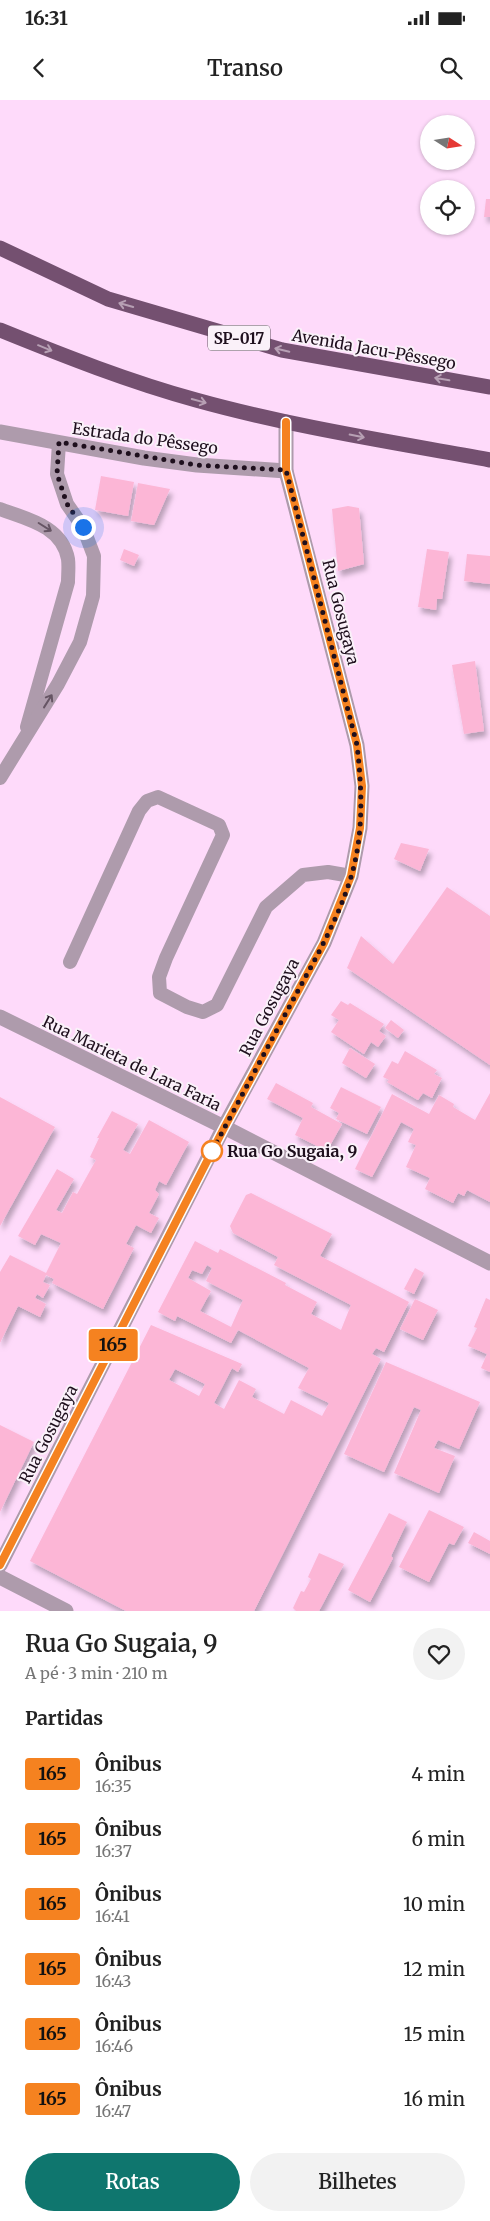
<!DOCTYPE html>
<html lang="pt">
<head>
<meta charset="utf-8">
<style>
	body { margin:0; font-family:Merriweather,serif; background:#f2f2f2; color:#222; height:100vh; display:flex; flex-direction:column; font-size:19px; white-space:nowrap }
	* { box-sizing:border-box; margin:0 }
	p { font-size:16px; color:#767676 }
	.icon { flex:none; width:28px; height:28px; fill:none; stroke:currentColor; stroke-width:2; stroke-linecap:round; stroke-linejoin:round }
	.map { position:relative; height:1511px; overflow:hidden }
	.sheet { display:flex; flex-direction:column; background:#fff; flex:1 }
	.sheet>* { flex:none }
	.badge { padding:0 10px; border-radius:4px; font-size:18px; line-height:32px }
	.needle { width:32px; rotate:102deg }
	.controls { position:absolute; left:420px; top:15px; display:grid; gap:10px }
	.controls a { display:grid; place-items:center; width:55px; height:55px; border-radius:50%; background:#fff; box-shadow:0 1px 4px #0004; font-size:25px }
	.you { position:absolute; width:25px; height:25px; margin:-12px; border:4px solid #fff; border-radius:50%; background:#1a73e8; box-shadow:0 0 0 8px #1a73e833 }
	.map>.badge { position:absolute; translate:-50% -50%; box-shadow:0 0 0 2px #fff }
	h2 { padding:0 25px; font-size:19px; line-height:45px }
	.round { display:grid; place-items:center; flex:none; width:52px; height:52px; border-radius:26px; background:#f2f2f2 }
	.head { display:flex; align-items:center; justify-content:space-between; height:85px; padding:0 25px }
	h1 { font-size:24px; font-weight:600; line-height:38px }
	.button { display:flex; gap:10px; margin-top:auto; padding:10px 25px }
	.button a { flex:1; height:58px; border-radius:30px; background:#0f766e; color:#fff; font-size:20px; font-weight:600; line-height:58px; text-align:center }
	.button a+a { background:#f2f2f2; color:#222 }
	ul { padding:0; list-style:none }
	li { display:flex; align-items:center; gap:15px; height:65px; padding:0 25px }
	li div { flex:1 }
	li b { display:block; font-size:19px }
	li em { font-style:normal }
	li .badge { min-width:55px; font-weight:700; text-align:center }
	.status { display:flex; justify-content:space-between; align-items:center; height:35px; padding:0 25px; background:#fff; direction:ltr }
	.status svg { height:14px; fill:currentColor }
	header { display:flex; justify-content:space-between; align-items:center; height:65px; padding:0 25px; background:#fff; font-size:22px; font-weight:600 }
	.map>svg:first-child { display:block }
	.building { fill:#fcb6d6; fill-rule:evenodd; filter:url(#shadow) }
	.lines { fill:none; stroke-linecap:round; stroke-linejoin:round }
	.service { stroke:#ae9bac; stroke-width:14 }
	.minor { stroke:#ae9bac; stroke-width:15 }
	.trunk { stroke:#745070; stroke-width:15 }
	.oneway { stroke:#b7a0b4 }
	.oneway2 { stroke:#665564 }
	.line-casing { stroke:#fff; stroke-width:11 }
	.line { stroke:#f58220; stroke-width:8 }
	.walk { stroke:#1e0f1d; stroke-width:5; stroke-dasharray:0 9 }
	.stop-dot { fill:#fff; stroke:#f58220; stroke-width:2.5 }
	.labels { text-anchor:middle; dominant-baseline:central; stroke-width:4; stroke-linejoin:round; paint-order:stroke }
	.shield { fill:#faf1f9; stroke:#60535f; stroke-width:1 }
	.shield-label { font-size:15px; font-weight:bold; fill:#1e0f1d }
	.street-label { font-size:16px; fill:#1e0f1d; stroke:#faf1f9 }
	.stop-label { font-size:16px; font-weight:bold; fill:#1e0f1d; stroke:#faf1f9; text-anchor:start }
</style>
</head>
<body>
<div class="status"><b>16:31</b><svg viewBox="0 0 49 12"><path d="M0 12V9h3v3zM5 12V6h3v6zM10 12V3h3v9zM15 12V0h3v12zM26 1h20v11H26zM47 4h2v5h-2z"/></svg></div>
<header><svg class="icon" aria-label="back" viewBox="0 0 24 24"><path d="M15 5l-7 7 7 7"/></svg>Transo<svg class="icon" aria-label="search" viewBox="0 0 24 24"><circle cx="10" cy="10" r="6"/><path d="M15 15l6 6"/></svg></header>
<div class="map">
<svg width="490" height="1511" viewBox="0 0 490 1511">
	<defs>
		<filter id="shadow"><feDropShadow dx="3" dy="5.5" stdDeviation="2.5" flood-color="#0004"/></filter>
	</defs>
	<rect width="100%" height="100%" fill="#fedafa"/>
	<g class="building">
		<path d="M 486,99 L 490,99 L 490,117 L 484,117 Z"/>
		<path d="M 101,376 L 134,382 L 128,416 L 95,410 Z"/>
		<path d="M 138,383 L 170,389 L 154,425 L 131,421 Z"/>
		<path d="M 348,406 L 359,408 L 364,464 L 338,471 L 332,409 Z"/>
		<path d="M 124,449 L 139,455 L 134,466 L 120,460 Z"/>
		<path d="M 427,449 L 449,452 L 442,499 L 437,499 L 436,510 L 418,507 Z"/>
		<path d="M 467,454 L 490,456 L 490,484 L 464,481 Z"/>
		<path d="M 475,561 L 484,631 L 464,634 L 452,565 Z"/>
		<path d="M 401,743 L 429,749 L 420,771 L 394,759 Z"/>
		<path d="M 447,787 L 490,816 L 490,965 L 347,868 L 361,836 L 393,864 Z"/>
		<path d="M 341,901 L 348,905 L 350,903 L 384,924 L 379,931 L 386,936 L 378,947 L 371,942 L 364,954 L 331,932 L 339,920 L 331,915 Z"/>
		<path d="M 391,920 L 404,930 L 398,938 L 385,928 Z"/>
		<path d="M 350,948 L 375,964 L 366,978 L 342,963 Z"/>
		<path d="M 405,951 L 437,970 L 434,974 L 442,978 L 432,998 L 423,993 L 418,1000 L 387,982 L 389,980 L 383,977 L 392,961 L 398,964 Z"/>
		<path d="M 276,983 L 313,1003 L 311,1007 L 342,1024 L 327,1051 L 295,1035 L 303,1018 L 267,999 Z"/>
		<path d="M 341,987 L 381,1007 L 367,1034 L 336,1019 L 339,1013 L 330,1008 Z"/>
		<path d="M 490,993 L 490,1102 L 467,1090 L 464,1096 L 458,1093 L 453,1103 L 425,1089 L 430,1078 L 406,1067 L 416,1045 L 408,1042 L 414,1029 L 401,1022 L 372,1077 L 355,1069 L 392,994 L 429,1014 L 439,995 L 454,1004 L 453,1007 L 475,1020 Z"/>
		<path d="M 0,997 L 55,1027 L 0,1126 Z"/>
		<path d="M 112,1011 L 138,1024 L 123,1050 L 130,1054 L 149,1020 L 189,1042 L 166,1085 L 159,1081 L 155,1090 L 159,1094 L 149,1113 L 159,1118 L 151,1133 L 136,1125 L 126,1144 L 134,1148 L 103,1209 L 52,1183 L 54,1179 L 46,1175 L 43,1182 L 50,1185 L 43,1198 L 37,1194 L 35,1198 L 46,1204 L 40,1217 L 18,1206 L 0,1243 L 0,1172 L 10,1155 L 46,1173 L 61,1143 L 41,1134 L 35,1145 L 18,1136 L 57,1069 L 74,1079 L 56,1110 L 62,1113 L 73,1092 L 77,1094 L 96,1060 L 90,1057 L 99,1038 L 97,1038 Z"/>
		<path d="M 251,1093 L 332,1134 L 320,1156 L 409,1202 L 384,1252 L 376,1248 L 372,1254 L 381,1259 L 254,1511 L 126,1511 L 30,1461 L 151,1225 L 242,1264 L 238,1272 L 232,1268 L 214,1303 L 224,1309 L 239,1280 L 256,1289 L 252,1297 L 284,1314 L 291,1300 L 322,1316 L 329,1303 L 298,1288 L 309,1268 L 238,1230 L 231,1243 L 177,1216 L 175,1221 L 158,1212 L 195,1141 L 218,1153 L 220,1149 L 286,1183 L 285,1185 L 317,1202 L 311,1214 L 341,1230 L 351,1205 L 274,1165 L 278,1157 L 233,1133 L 230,1126 L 246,1095 ZM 207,1165 L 212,1168 L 206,1181 L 243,1200 L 231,1227 L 200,1211 L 211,1191 L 188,1178 L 192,1170 L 202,1174 ZM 175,1269 L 205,1284 L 199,1296 L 169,1280 Z"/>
		<path d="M 415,1168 L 424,1173 L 414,1194 L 404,1189 Z"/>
		<path d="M 486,1198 L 490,1200 L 490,1272 L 481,1268 L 487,1254 L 468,1246 L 477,1228 L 474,1227 Z"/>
		<path d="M 415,1199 L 438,1210 L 423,1240 L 400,1229 Z"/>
		<path d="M 386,1262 L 480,1302 L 459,1349 L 438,1340 L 434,1348 L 455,1356 L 439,1393 L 394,1373 L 421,1310 L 414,1307 L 384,1372 L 344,1354 Z"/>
		<path d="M 0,1325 L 34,1342 L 0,1412 Z"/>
		<path d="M 429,1410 L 464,1427 L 454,1445 L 449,1443 L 429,1482 L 399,1467 Z"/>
		<path d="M 389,1413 L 407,1422 L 391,1456 L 393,1458 L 370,1502 L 348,1490 Z"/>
		<path d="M 474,1432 L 490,1441 L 490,1454 L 468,1443 Z"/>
		<path d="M 319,1453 L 344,1464 L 319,1511 L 296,1511 L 293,1508 L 301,1491 L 304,1492 L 311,1479 L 308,1477 Z"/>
	</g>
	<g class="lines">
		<g class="service">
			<path d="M 0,409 C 27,419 62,426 68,459 C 69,466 68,475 68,482 L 27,627"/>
			<path d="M 0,678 L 58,584 L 80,542 L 93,496 L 94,456 L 83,427 L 67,404 L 57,374 L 59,343"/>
			<path d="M 70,862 L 139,711 L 147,701 L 158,697 L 219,725 L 223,735 L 166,858 L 159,877 L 160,893 L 187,907 L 203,912 L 217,905 L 266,807 L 303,775 L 328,772 L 351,776"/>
		</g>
		<g class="minor">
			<path d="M 0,332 L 144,358 L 197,365 L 286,371"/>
			<path d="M 0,917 L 224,1027 L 490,1163"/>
			<path d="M 0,1465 L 224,1027 L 324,843 L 351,776 L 360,728 L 362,686 L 357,645 L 286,371 L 286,322"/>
			<path d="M 0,1477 L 66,1511"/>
		</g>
		<g class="trunk">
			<path d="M 0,148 L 108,199 L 282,250 L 490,287"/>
			<path d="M 0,230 C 64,256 130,282 196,300 C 293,327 392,342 490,360"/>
		</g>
	</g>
	<defs><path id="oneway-shaft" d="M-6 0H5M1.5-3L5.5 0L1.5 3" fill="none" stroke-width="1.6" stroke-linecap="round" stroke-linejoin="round" transform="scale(1.25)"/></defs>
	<g class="oneway">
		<use href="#oneway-shaft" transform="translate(126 205) rotate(-164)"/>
		<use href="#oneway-shaft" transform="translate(45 248) rotate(22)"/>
		<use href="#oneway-shaft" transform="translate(282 250) rotate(-167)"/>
		<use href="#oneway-shaft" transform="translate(442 279) rotate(-170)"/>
		<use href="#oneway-shaft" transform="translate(199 301) rotate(15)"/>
		<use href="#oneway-shaft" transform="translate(357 336) rotate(11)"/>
	</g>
	<g class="oneway2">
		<use href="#oneway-shaft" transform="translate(45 427) rotate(32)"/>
		<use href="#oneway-shaft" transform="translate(48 601) rotate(-58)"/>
	</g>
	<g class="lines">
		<g class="line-casing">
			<path id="line" d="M 0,1465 L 224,1028 L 324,843 L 351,776 L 360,728 L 362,686 L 357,645 L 286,370 L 286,322"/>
		</g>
		<use href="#line" class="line"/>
		<path class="walk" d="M 83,427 L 67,404 L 57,374 L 59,342 L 197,365 L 286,370 L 357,645 C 362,688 364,734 351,777 C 338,820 314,861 293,900 C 266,950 239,1001 212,1051"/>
	</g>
	<circle class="stop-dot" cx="212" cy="1051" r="10"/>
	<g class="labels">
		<rect class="shield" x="208" y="225.5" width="62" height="25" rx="4"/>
		<g class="shield-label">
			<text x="239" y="238">SP-017</text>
		</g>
		<g class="street-label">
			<text transform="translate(374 249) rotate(10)">Avenida Jacu-Pêssego</text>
			<text transform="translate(145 338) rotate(8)">Estrada do Pêssego</text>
			<text transform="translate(341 512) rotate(76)">Rua Gosugaya</text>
			<text transform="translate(269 907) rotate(-62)">Rua Gosugaya</text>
			<text transform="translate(132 963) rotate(26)">Rua Marieta de Lara Faria</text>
			<text transform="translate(48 1334) rotate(-63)">Rua Gosugaya</text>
		</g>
		<g class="stop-label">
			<text x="227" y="1051">Rua Go Sugaia, 9</text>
		</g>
	</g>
</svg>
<div class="controls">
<a><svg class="needle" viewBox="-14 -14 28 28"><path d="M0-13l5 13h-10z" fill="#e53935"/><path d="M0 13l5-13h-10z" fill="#767676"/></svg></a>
<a><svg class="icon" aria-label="locate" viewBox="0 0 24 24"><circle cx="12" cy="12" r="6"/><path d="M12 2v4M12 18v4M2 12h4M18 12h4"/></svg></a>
</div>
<div class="you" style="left:83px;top:427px"></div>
<b class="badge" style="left:113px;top:1245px;background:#f58220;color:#111">165</b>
</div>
<section class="sheet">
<div class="head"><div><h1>Rua Go Sugaia, 9</h1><p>A pé · 3 min · 210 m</p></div><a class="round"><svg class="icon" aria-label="heart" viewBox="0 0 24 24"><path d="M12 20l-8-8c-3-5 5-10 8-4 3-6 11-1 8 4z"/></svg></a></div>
<h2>Partidas</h2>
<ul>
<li><span class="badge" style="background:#f58220;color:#111">165</span><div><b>Ônibus</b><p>16:35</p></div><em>4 min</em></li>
<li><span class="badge" style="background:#f58220;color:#111">165</span><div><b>Ônibus</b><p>16:37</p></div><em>6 min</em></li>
<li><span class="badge" style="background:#f58220;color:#111">165</span><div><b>Ônibus</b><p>16:41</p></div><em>10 min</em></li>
<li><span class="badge" style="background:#f58220;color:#111">165</span><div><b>Ônibus</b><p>16:43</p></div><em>12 min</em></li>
<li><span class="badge" style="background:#f58220;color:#111">165</span><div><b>Ônibus</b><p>16:46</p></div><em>15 min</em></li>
<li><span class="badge" style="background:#f58220;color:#111">165</span><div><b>Ônibus</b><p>16:47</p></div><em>16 min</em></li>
</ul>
<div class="button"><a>Rotas</a><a>Bilhetes</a></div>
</section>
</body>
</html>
